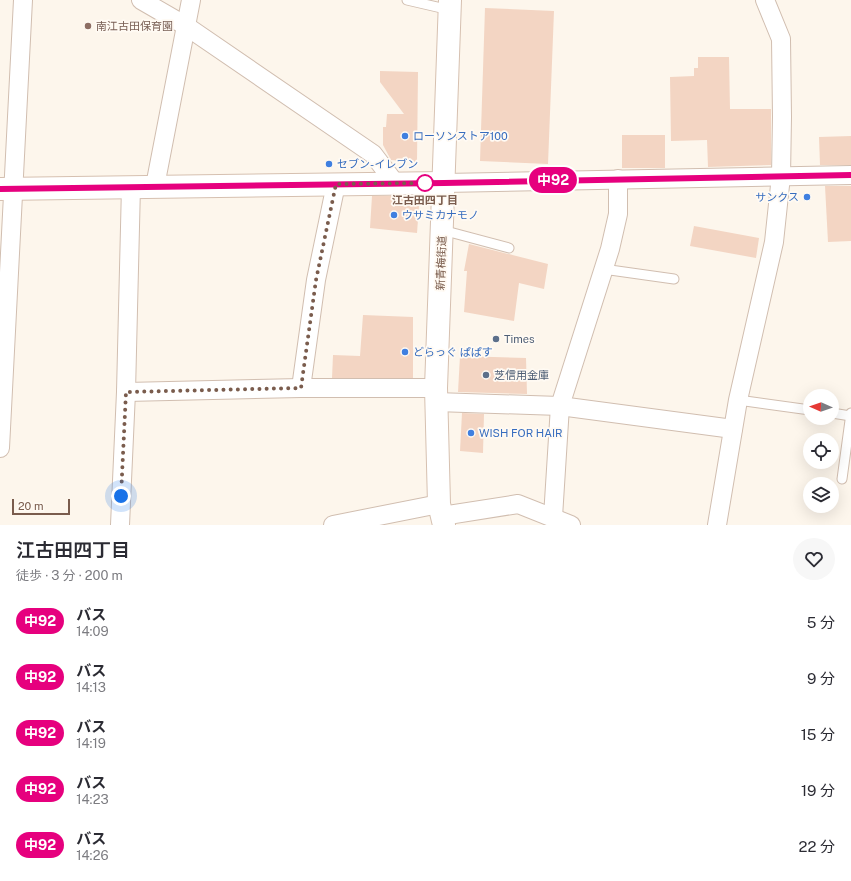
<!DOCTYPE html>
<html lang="ja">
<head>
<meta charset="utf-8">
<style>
	body { margin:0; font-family:"Public Sans","Noto Sans JP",sans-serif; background:#f7f7f7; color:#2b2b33; height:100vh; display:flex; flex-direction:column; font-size:15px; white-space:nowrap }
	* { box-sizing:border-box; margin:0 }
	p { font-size:13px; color:#7c7c81 }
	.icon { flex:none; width:22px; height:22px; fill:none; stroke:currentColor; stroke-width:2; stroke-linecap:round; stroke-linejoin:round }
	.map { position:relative; height:525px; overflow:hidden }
	.sheet { display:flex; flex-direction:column; background:#fff; flex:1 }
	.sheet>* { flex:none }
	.badge { padding:0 8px; border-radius:13px; font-size:14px; line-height:26px }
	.needle { width:26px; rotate:272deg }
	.fabs { position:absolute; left:803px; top:389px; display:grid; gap:8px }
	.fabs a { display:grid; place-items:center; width:36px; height:36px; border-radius:50%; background:#fff; box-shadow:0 4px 16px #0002; font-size:20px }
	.scale { position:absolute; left:12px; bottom:10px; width:58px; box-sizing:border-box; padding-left:4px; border:2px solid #7a5c4d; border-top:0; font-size:11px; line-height:14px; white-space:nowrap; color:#7a5c4d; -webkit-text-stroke:3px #fffaf3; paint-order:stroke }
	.you { position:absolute; width:20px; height:20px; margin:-10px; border:3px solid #fff; border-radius:50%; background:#1a73e8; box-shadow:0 0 0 6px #1a73e833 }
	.map>.badge { position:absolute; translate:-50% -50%; box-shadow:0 0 0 2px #fff }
	.round { display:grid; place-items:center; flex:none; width:42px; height:42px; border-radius:21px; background:#f7f7f7 }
	.headline { display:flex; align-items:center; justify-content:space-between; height:68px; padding:0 16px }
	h1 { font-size:19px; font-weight:600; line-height:30px }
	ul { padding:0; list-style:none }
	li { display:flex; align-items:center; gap:12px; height:56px; padding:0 16px }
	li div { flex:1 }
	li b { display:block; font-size:15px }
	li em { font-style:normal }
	li .badge { min-width:44px; font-weight:700; text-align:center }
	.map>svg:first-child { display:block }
	.building { fill:#f3d5c3 }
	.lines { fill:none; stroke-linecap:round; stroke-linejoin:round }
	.lane-casing { stroke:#d1beb0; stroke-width:11 }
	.street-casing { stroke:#d1beb0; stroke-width:20 }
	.secondary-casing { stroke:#d6c0b0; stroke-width:24 }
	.lane { stroke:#fff; stroke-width:9 }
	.street { stroke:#fff; stroke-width:18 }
	.secondary { stroke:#fff; stroke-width:22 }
	.line-casing { stroke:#fff; stroke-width:9 }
	.line { stroke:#e6007e; stroke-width:6 }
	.walk { stroke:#7a5c4d; stroke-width:4; stroke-dasharray:0 7.2 }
	.education-dot { fill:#8d6e63; stroke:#fffaf3; stroke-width:1.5 }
	.shop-dot { fill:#3f7fe0; stroke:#fffaf3; stroke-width:1.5 }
	.stop-dot { fill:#fff; stroke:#e6007e; stroke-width:2 }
	.service-dot { fill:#5c6f8a; stroke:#fffaf3; stroke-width:1.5 }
	.labels { text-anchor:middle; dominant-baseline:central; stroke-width:3.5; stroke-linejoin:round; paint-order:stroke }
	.education-label { font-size:11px; fill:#785e54; stroke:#fffaf3; text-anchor:start }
	.shop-label { font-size:11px; fill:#366cbe; stroke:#fffaf3; text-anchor:start }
	.stop-label { font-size:11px; font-weight:bold; fill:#7a5c4d; stroke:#fffaf3 }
	.street-label { font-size:11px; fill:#7a5c4d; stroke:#fffaf3 }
	.service-label { font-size:11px; fill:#4e5e75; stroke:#fffaf3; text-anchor:start }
</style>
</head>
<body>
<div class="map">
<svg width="851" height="525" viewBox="0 0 851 525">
	<rect width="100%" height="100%" fill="#fdf6ec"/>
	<g class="building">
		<path d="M 485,8 L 554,11 L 548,164 L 480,161 Z"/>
		<path d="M 698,57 L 729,57 L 730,109 L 771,109 L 771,165 L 708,167 L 707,140 L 671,141 L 670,77 L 694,76 L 694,68 L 698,68 Z"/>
		<path d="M 380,71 L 418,72 L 417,162 L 391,160 L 383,145 L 383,127 L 386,127 L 387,114 L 404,114 L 380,82 Z"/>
		<rect x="622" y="135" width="43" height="33"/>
		<path d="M 851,136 L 851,165 L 820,165 L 819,137 Z"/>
		<path d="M 825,186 L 851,186 L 851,241 L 828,242 Z"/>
		<path d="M 372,196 L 412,196 L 419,206 L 417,233 L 370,228 Z"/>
		<path d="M 694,226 L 759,238 L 756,258 L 690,246 Z"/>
		<path d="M 469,244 L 548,264 L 544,289 L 519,283 L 514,321 L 464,312 L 467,271 L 464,271 Z"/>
		<path d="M 363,315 L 413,317 L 413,378 L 332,378 L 333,355 L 360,356 Z"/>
		<path d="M 460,356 L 526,358 L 527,394 L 458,392 Z"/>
		<path d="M 462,413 L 484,414 L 483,453 L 460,451 Z"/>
	</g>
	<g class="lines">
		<g class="lane-casing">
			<g id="lane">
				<path d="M 407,0 L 450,10"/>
				<path d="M 442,230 L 509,248"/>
				<path d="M 603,269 L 674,279"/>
				<path d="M 738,400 L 810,410"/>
				<path d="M 832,413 L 851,416"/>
				<path d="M 842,479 L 851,413"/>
			</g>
		</g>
		<g class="street-casing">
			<g id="street">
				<path d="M 141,0 L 186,26 L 373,154 L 395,183"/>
				<path d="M 444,183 L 851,175"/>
				<path d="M 155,186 L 191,0"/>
				<path d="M 301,388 L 316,280 L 336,184"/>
				<path d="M 126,392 L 301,388 L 436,388"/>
				<path d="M 436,402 L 560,406 L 733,429"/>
				<path d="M 0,448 L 23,0"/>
				<path d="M 442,516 L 518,504 L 571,525"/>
				<path d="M 553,517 L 560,406 L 610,249 L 618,214 L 618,179"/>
				<path d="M 120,525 L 126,392 L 131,186"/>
				<path d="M 333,525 L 439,504"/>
				<path d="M 717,525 L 738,400 L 774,242 L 781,176 L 782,117 L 781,39 L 765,0"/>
			</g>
		</g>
		<g class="secondary-casing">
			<g id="secondary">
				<path d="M 0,189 L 444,183"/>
				<path d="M 444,525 L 439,504 L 436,388 L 450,0"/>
			</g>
		</g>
		<use href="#lane" class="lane"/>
		<use href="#street" class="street"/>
		<use href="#secondary" class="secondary"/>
	</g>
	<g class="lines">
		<g class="line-casing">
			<path id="line" d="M 0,189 L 444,183 L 851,175"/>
		</g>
		<use href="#line" class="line"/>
		<path class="walk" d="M 121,496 L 126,392 L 301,388 L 316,280 L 336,184 L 425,183"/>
	</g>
	<circle class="education-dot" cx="88" cy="26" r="4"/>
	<g class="shop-dot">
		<circle cx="405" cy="136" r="4"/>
		<circle cx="329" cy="164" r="4"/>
		<circle cx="807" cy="197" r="4"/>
		<circle cx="394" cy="215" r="4"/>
		<circle cx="405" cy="352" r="4"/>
		<circle cx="471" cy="433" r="4"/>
	</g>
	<circle class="stop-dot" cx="425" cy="183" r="8"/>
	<g class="service-dot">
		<circle cx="496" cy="339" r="4"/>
		<circle cx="486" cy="375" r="4"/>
	</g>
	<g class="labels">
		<g class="education-label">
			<text x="96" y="26">南江古田保育園</text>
		</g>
		<g class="shop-label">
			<text x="413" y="136">ローソンストア100</text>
			<text x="337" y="164">セブン-イレブン</text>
			<text x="799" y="197" text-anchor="end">サンクス</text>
			<text x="402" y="215">ウサミカナモノ</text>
			<text x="413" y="352">どらっぐ ぱぱす</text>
			<text x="479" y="433">WISH FOR HAIR</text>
		</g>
		<g class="stop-label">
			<text x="425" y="200">江古田四丁目</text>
		</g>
		<g class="street-label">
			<text transform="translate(441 263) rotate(-88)">新青梅街道</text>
		</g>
		<g class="service-label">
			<text x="504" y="339">Times</text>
			<text x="494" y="375">芝信用金庫</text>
		</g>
	</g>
</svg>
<div class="fabs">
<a><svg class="needle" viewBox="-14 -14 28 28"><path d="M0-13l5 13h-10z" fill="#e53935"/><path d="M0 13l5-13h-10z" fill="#7c7c81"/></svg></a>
<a><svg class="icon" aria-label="locate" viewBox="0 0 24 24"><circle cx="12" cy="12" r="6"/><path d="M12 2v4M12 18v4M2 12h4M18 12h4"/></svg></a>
<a><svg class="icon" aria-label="layers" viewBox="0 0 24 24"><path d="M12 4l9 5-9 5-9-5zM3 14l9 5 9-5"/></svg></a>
</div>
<div class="scale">20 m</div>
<div class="you" style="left:121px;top:496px"></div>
<b class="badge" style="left:553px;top:180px;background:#e6007e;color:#fff">中92</b>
</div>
<section class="sheet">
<div class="headline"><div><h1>江古田四丁目</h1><p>徒歩 · 3 分 · 200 m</p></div><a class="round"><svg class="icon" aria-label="heart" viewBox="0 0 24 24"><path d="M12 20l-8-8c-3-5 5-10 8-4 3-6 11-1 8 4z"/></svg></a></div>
<ul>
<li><span class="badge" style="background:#e6007e;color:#fff">中92</span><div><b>バス</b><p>14:09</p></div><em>5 分</em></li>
<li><span class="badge" style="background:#e6007e;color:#fff">中92</span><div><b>バス</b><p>14:13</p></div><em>9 分</em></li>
<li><span class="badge" style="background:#e6007e;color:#fff">中92</span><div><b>バス</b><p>14:19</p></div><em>15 分</em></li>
<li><span class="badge" style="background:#e6007e;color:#fff">中92</span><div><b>バス</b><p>14:23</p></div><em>19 分</em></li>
<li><span class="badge" style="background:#e6007e;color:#fff">中92</span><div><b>バス</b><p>14:26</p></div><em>22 分</em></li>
</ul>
</section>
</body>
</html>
